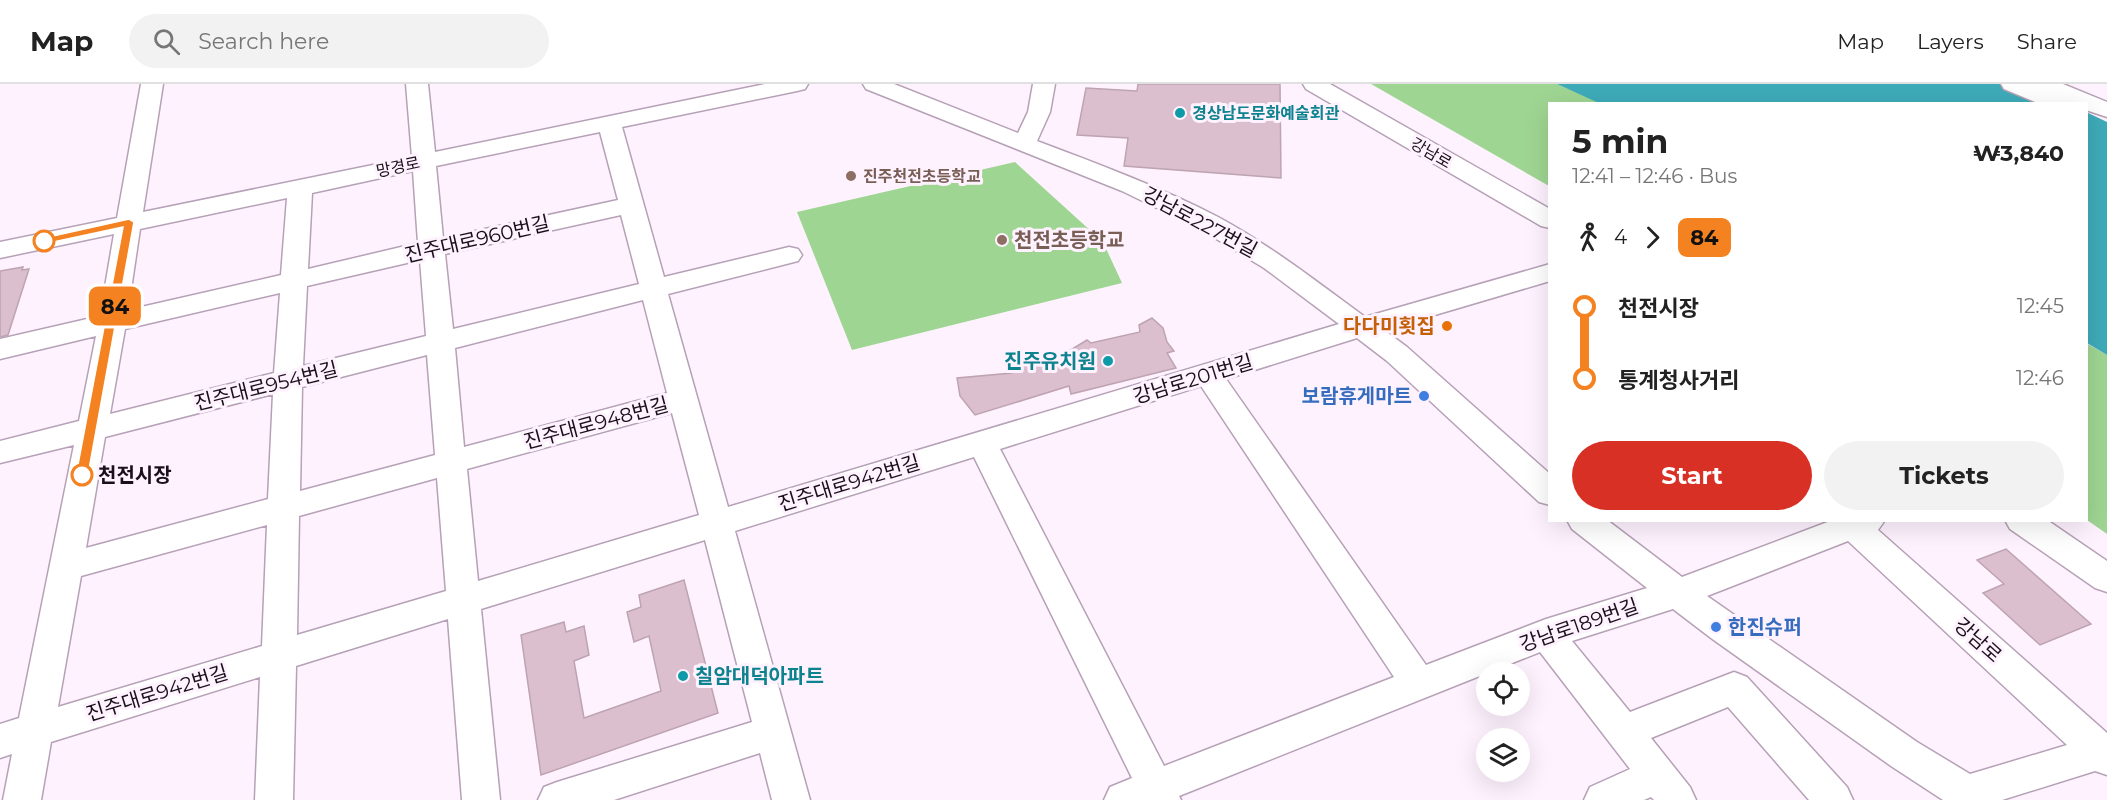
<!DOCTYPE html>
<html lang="en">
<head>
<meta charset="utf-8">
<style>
	body { margin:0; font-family:Montserrat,"Noto Sans KR",sans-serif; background:#f2f2f2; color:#222; height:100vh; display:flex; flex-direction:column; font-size:22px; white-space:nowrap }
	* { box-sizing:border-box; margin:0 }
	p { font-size:20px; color:#767676 }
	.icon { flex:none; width:33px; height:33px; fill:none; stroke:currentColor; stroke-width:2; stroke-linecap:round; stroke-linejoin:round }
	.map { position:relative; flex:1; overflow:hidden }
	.panel { position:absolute; left:1548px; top:18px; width:540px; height:420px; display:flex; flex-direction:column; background:#fff; border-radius:0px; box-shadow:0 6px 24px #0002 }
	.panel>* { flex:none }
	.badge { padding:0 12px; border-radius:9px; font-size:21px; line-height:39px }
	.fabs { position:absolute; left:1476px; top:578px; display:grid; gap:12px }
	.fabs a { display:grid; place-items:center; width:54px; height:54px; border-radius:50%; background:#fff; box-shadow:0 6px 24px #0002; font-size:30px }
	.map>.badge { position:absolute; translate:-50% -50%; box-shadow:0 0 0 3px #fff }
	.legs { display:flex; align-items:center; gap:9px; height:66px; padding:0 24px; font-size:20px }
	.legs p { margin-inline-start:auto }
	.overview { display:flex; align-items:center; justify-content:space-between; height:102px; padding:0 24px }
	h1 { font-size:33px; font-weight:700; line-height:45px }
	.cta { display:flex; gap:12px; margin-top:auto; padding:12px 24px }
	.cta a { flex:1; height:69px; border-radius:36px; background:#d93025; color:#fff; font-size:24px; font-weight:700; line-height:69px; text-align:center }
	.cta a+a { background:#f2f2f2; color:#222 }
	ul { padding:0 24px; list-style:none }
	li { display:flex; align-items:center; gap:21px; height:72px; font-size:22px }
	li i { display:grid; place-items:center; width:9px; height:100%; margin:0 8px; background:currentColor }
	li i::after { content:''; width:15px; height:15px; margin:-8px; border:4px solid; border-radius:50%; background:#fff }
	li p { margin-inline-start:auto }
	li:first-child i { background:linear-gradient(#0000 50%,currentColor 0) }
	li:last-child i { background:linear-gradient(currentColor 50%,#0000 0) }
	header { display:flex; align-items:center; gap:36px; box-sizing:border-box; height:84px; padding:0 30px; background:#fff; border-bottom:2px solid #e0e0e0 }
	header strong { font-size:28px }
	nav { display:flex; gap:33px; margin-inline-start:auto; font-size:21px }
	.search { width:420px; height:54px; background:#f2f2f2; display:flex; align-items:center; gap:15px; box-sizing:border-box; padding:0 21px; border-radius:33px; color:#767676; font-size:22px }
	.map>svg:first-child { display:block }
	.green { fill:#9fd592 }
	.water { fill:#3eabb9 }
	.building { fill:#dbbfce; stroke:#bea3b1; stroke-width:1.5 }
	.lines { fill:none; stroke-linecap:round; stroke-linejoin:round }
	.minor-casing { stroke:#b6a1b6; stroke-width:3 }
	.minor { fill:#fff; fill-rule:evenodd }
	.line-1 { fill:#f58220; stroke:#fff; stroke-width:1.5 }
	.culture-dot { fill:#0f9aa8; stroke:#fff2ff; stroke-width:2 }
	.education-dot { fill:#8d6e63; stroke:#fff2ff; stroke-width:2 }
	.stop-1-dot { fill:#fff; stroke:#f58220; stroke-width:3 }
	.food-dot { fill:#e8710a; stroke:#fff2ff; stroke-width:2 }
	.shop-dot { fill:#3f7fe0; stroke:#fff2ff; stroke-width:2 }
	.labels { text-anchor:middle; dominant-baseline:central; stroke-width:6; stroke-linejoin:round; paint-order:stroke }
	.far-culture-label { font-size:16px; font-weight:bold; fill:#0d838f; stroke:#fff2ff; text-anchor:start }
	.far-street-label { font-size:16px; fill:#191119; stroke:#fff2ff }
	.far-education-label { font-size:16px; font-weight:bold; fill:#785e54; stroke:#fff2ff; text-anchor:start }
	.street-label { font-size:20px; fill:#191119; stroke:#fff2ff }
	.education-label { font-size:20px; font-weight:bold; fill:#785e54; stroke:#fff2ff; text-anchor:start }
	.food-label { font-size:20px; font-weight:bold; fill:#c56008; stroke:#fff2ff; text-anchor:end }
	.culture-label { font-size:20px; font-weight:bold; fill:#0d838f; stroke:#fff2ff; text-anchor:end }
	.shop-label { font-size:20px; font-weight:bold; fill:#366cbe; stroke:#fff2ff; text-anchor:end }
	.stop-label { font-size:20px; font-weight:bold; fill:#191119; stroke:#fff2ff; text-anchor:start }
</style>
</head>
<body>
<header>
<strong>Map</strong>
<div class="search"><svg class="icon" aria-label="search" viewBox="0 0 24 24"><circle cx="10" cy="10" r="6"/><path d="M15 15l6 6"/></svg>Search here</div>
<nav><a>Map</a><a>Layers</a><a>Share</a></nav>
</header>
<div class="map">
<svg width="2107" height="716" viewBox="0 0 2107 716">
	<rect width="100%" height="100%" fill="#fff2ff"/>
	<g class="green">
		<path d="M 1371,0 L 1557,0 L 1601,19 L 1550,20 L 1549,102 Z"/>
		<path d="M 1015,78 L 1103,158 L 1122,199 L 852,266 L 797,128 Z"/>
		<path d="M 2086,259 L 2107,271 L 2107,450 L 2087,436 Z"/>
	</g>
	<g class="water">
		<path d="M 1557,0 L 2009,0 L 2063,19 L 1601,20 Z"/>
		<path d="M 2086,28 L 2107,38 L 2107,271 L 2087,259 Z"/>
	</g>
	<g class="building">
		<path d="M 1138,0 L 1280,0 L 1281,94 L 1124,82 L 1128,54 L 1077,51 L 1086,4 L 1137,7 Z"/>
		<path d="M 23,183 L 22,186 L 29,185 L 8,251 L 0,253 L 0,187 Z"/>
		<path d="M 1152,234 L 1163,244 L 1167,258 L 1174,267 L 1167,269 L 1176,284 L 1071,310 L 1069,302 L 975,331 L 960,312 L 957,294 L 1012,289 L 1011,285 L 1056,275 L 1087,256 L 1091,259 L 1140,248 L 1139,241 Z"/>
		<path d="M 2006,465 L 2091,540 L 2040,561 L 1983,509 L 2004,500 L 1977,476 Z"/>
		<path d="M 684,496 L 718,629 L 541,691 L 521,551 L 564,538 L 566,548 L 584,542 L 589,571 L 574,577 L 584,634 L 661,607 L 649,552 L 634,558 L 627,528 L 641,523 L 639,511 Z"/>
	</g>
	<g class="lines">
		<g class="minor-casing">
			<g id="minor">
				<path d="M 141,0 L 163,0 L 143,128 L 412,73 L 406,0 L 428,0 L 435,68 L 765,0 L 808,0 L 805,5 L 797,7 L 622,43 L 664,193 L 789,163 L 798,165 L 802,171 L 798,177 L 668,210 L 728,423 L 1339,240 L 1264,184 L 1200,145 L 1122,107 L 866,5 L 863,0 L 894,0 L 1018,49 L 1028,28 L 1033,0 L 1055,0 L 1050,28 L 1037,57 C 1098,80 1160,103 1218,133 C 1270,161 1317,198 1365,233 L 1550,180 L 1550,197 L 1384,246 L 1407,263 L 1550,390 L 1550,421 L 1539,418 L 1387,277 L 1357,254 L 1226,295 L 1426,581 L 1546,535 L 1647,504 L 1572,445 L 1567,436 L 1607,436 L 1682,493 L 1833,436 L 1885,436 L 1878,446 L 2107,649 L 2107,691 L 2095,687 L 2002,716 L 1943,716 L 1891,682 L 1711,554 L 1673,525 L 1572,557 L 1630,628 L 1734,588 L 1747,593 L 1847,703 L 1853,716 L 1809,716 L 1728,623 L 1651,654 L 1690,703 L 1696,716 L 1654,716 L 1651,713 L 1644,716 L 1584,716 L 1590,703 L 1630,685 L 1540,568 L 1179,712 L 1181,716 L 1104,716 L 1110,703 L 1132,694 L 974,373 L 735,447 L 810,716 L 772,716 L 760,669 L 614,716 L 538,716 L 544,703 L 557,698 L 752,638 L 705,456 L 481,525 L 500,716 L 462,716 L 448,535 L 296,582 L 293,716 L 255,716 L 260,593 L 51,658 L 41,716 L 3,716 L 12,670 L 0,674 L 0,640 L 19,634 L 74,361 L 0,379 L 0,357 L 79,337 L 96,252 L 0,275 L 0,255 L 100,232 L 114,150 L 0,174 L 0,158 L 117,134 ZM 600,48 L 618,116 L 443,154 L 436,82 ZM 413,87 L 418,159 L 308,185 L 312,109 ZM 287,114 L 281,191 L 128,226 L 140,145 ZM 621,131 L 639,200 L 453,245 L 445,170 ZM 420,176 L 426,252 L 303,282 L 307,202 ZM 280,209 L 274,289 L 110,330 L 125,245 ZM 643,216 L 667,309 L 464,363 L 455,264 ZM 427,271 L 435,371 L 300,407 L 302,303 ZM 1201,302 L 1394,593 L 1164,682 L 1000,365 ZM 273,310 L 268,415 L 86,464 L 105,353 ZM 672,329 L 699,431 L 478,497 L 467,385 ZM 437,394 L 446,507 L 297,551 L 299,432 ZM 267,441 L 262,562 L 58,623 L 81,492 ZM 1848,457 L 2067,661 L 1970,690 L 1917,658 L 1707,512 Z"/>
				<path d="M 1303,0 L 1330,0 L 1550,125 L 1550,144 L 1541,142 L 1306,5 Z"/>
				<path d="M 2001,0 L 2063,0 L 2107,18 L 2107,33 L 2086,26 L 2086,20 L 2040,20 L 2004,5 Z"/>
				<path d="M 2005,436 L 2047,436 L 2107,477 L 2107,508 L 2095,504 L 2010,445 Z"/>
			</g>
		</g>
		<use href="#minor" class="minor"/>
	</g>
	<path class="line-1" d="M 129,135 L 134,138 L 88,391 L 82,396 L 76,391 L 123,143 L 44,160 L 39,157 L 44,154 Z"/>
	<g class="culture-dot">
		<circle cx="1180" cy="29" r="6"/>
		<circle cx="1108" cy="277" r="6"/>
		<circle cx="683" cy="592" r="6"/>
	</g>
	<g class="education-dot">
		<circle cx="851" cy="92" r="6"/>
		<circle cx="1002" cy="156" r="6"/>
	</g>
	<g class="stop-1-dot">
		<circle cx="44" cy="157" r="10"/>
		<circle cx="82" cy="391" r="10"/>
	</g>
	<circle class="food-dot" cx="1447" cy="242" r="6"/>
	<g class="shop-dot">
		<circle cx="1424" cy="312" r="6"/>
		<circle cx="1716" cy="543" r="6"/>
	</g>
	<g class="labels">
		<g class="far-culture-label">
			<text x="1192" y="29">경상남도문화예술회관</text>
		</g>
		<g class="far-street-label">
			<text transform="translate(1431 69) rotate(30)">강남로</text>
			<text transform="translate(398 83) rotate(-12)">망경로</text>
		</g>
		<g class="far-education-label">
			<text x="863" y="92">진주천전초등학교</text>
		</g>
		<g class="street-label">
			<text transform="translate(1200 138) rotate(28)">강남로227번길</text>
			<text transform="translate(477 155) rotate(-13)">진주대로960번길</text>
			<text transform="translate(1193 295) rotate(-17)">강남로201번길</text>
			<text transform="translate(266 302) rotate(-14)">진주대로954번길</text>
			<text transform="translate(596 339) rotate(-15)">진주대로948번길</text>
			<text transform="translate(849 399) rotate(-17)">진주대로942번길</text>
			<text transform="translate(1579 541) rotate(-19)">강남로189번길</text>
			<text transform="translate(1978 556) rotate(42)">강남로</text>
			<text transform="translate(157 609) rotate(-17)">진주대로942번길</text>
		</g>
		<g class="education-label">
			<text x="1014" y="156">천전초등학교</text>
		</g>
		<g class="food-label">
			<text x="1435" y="242">다다미횟집</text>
		</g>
		<g class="culture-label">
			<text x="1096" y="277">진주유치원</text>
			<text x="695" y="592" text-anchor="start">칠암대덕아파트</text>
		</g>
		<g class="shop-label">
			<text x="1412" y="312">보람휴게마트</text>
			<text x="1728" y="543" text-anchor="start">한진슈퍼</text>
		</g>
		<g class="stop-label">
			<text x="98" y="391">천전시장</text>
		</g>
	</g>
</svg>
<div class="fabs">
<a><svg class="icon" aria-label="locate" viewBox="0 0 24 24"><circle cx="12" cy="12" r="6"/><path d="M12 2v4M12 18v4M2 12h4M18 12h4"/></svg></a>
<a><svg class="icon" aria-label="layers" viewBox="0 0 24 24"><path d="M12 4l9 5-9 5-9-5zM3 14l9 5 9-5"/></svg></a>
</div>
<b class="badge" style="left:115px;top:222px;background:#f58220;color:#111">84</b>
<section class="panel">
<div class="overview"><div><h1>5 min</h1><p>12:41 – 12:46 · Bus</p></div><b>₩3,840</b></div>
<div class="legs"><svg class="icon" aria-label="walk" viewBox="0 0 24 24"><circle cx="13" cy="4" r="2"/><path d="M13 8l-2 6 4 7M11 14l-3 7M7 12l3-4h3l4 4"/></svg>4<svg class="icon" aria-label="forward" viewBox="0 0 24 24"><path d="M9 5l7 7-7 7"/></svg><b class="badge" style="background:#f58220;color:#111">84</b></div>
<ul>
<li><i style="color:#f58220"></i><b>천전시장</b><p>12:45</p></li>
<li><i style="color:#f58220"></i><b>통계청사거리</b><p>12:46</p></li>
</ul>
<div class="cta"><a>Start</a><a>Tickets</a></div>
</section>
</div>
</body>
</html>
